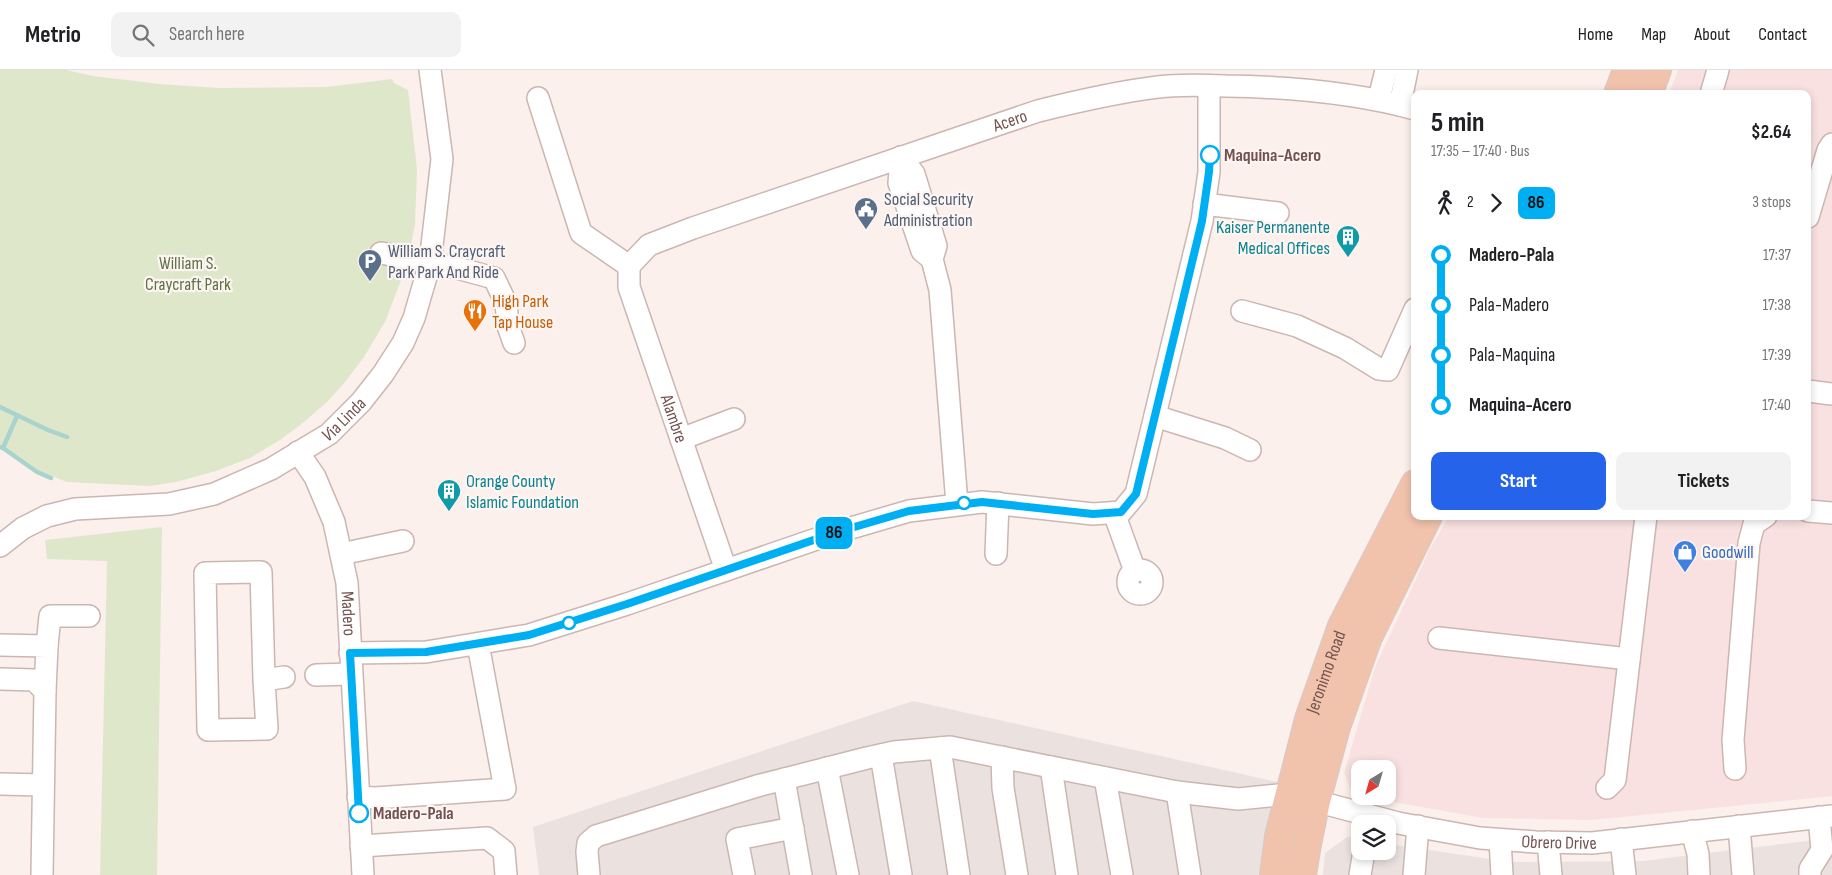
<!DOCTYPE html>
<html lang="en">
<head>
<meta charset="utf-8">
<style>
	body { margin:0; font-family:"Sofia Sans Condensed",sans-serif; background:#f2f2f2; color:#202124; height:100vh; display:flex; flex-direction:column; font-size:19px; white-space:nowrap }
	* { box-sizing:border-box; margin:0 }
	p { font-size:16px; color:#757577 }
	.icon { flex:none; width:28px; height:28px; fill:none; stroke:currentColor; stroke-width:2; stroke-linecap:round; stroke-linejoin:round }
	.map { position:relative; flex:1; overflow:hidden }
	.drawer { position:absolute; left:1411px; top:20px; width:400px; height:430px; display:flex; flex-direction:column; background:#fff; border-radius:10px; box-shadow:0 2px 8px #0003 }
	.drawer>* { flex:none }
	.badge { padding:0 10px; border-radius:8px; font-size:18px; line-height:32px }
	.needle { width:32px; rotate:217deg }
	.tools { position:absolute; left:1351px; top:690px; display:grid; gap:10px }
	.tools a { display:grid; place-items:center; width:45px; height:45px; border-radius:10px; background:#fff; box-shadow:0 2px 8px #0003; font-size:25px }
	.map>.badge { position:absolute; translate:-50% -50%; box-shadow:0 0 0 2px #fff }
	.legs { display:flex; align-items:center; gap:8px; height:55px; padding:0 20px; font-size:16px }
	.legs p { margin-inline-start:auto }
	.head { display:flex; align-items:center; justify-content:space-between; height:85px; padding:0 20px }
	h1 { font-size:28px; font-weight:700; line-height:38px }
	.button { display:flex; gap:10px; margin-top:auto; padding:10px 20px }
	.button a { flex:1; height:58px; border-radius:10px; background:#2563eb; color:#fff; font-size:20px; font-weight:700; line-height:58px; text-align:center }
	.button a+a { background:#f2f2f2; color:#202124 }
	ul { padding:0 20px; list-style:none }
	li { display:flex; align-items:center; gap:18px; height:50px; font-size:19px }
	li i { display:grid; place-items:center; width:8px; height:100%; margin:0 6px; background:currentColor }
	li i::after { content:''; width:12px; height:12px; margin:-6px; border:4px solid; border-radius:50%; background:#fff }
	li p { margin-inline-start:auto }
	li:first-child i { background:linear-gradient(#0000 50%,currentColor 0) }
	li:last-child i { background:linear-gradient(currentColor 50%,#0000 0) }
	header { display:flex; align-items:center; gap:30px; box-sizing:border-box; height:70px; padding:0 25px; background:#fff; border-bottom:1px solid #e0e0e0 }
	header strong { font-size:24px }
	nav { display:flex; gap:28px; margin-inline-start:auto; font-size:18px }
	.search { width:350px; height:45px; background:#f2f2f2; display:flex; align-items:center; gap:12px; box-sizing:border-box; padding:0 18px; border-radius:10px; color:#757577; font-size:19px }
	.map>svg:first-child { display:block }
	.commercial { fill:#f9e1e1 }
	.industrial { fill:#ebe2e0 }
	.green { fill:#dfe7cb }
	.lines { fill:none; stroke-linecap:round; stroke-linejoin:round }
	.stream { stroke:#a9d3cd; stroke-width:4.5 }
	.minor-casing { stroke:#ccb6b2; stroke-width:24 }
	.major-casing { stroke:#d5cbcb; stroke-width:30 }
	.minor { stroke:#fff; stroke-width:21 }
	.major { stroke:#f1c3ac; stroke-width:28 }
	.line-1-casing { stroke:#fff; stroke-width:11 }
	.line-1 { stroke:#00aff2; stroke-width:8 }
	.stop-1-dot { fill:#fff; stroke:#00aff2; stroke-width:2.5 }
	.labels { text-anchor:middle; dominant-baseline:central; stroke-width:4.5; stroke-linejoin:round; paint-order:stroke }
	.street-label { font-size:18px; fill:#735351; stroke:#fdf5f2 }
	.stop-label { font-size:18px; font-weight:bold; fill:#735351; stroke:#fdf5f2; text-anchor:start }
	.service-label { font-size:18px; fill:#4e5e75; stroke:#fdf5f2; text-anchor:start }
	.culture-label { font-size:18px; fill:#0d838f; stroke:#fdf5f2; text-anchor:end }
	.park-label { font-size:18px; fill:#607247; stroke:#fdf5f2 }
	.food-label { font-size:18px; fill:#c56008; stroke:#fdf5f2; text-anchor:start }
	.shop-label { font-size:18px; fill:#366cbe; stroke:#fdf5f2; text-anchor:start }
</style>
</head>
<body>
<header>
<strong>Metrio</strong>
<div class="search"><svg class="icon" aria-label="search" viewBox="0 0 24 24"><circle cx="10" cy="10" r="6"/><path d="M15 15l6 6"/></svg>Search here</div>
<nav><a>Home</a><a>Map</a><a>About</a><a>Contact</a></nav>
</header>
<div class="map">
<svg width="1832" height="805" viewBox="0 0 1832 805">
	<rect width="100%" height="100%" fill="#fbf0eb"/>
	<path class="commercial" d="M 1678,0 L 1832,0 L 1832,726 L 1592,750 L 1483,748 L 1388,731 L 1371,726 L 1388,726 L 1388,699 L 1360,699 L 1360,723 L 1351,720 L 1344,703 L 1375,597 L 1430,479 L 1449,446 L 1808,446 L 1808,24 L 1669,24 Z"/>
	<g class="industrial">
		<path d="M 913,631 L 1278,712 L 1259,805 L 539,805 L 533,757 Z"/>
		<path d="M 1347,767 L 1360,769 L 1360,781 L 1388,781 L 1388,774 L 1510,792 L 1643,791 L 1832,768 L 1832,805 L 1323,805 L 1325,783 Z"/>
	</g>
	<g class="green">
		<path d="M 0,0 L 66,0 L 93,6 L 160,14 L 218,18 L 326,17 L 392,9 L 394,13 L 408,20 L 417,99 L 415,155 L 407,195 L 385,252 L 364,287 L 345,312 L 328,331 L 304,352 L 280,370 L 250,388 L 216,401 L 176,412 L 150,416 L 67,412 L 39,401 L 0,375 Z"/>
		<path d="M 162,457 L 157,805 L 100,805 L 107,491 L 47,489 L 45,470 Z"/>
	</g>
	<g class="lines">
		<g class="stream">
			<path d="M 0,337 L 48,360 L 67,367"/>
			<path d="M 0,377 L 3,378 L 17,346"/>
			<path d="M 3,378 L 37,402 L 51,408"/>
		</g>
		<g class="minor-casing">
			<g id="minor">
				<path d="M 1711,24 L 1718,0"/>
				<path d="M 538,28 L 581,163 L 629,196"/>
				<path d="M 1379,29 L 1386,0"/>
				<path d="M 1400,35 L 1407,0"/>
				<path d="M 901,87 L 914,104 L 936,176 L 932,189 L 940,220 L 957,434"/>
				<path d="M 901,87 L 899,113 L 922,181 L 932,189"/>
				<path d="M 1204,134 L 1278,143"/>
				<path d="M 1808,147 L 1828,80 L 1832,74"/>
				<path d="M 381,183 L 457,198 L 494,208 L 506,233 L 508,256 L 514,273"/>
				<path id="s1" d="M 629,196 L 649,175 L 693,158 L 1038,41 C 1078,31 1117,22 1158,17 C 1180,14 1204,15 1226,16 C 1290,17 1353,22 1415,39"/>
				<path id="s2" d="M 629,196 L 629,217 L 726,500"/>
				<path d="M 1242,241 L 1297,256 L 1345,278 L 1379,299 L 1388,300 L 1415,239"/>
				<path d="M 1808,321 L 1832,324"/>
				<path d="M 1155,346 L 1225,368 L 1250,380"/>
				<path d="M 681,369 L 734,349"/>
				<path id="s3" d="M 298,382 L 315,407 L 334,452 L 347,513 L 363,805"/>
				<path d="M 1808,441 L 1832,443"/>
				<path d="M 1114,443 L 1135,501"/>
				<path id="s4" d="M 0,476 L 23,458 L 47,446 L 75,439 L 169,434 L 214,424 L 271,399 L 329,364 L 361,332 L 383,304 L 403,273 L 414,248 L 430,193 L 442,89 L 430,0"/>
				<path d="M 341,484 L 403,471"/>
				<path d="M 996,484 L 998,433"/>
				<circle cx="1140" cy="512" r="12"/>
				<path d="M 1439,568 L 1629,589"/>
				<path d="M 0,575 L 47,576 L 45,621"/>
				<path d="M 47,576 L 50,546 L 89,546"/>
				<path d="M 350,583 L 426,582 L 529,565 L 627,534 L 834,463 L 909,441 L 982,432 L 1093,444 L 1121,442 L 1136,424 L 1202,151 L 1209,102 L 1209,16"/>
				<path d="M 316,605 L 351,604"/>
				<path d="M 0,609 L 34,610 L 45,621 L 42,805"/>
				<path d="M 264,610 L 267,659 L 208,660 L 205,503 L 261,502 L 264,610 L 284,607"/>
				<path d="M 940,678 L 959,805"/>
				<path d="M 881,685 L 901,805"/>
				<path d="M 1002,687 L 1003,718 L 1017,805"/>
				<path d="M 1051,697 L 1067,805"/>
				<path d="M 827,698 L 848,805"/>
				<path d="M 1735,699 L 1733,670 L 1749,473 L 1754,454 L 1766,446"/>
				<path d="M 1105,708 L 1122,805"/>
				<path d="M 784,709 L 801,805"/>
				<path d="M 0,714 L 43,715"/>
				<path d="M 1607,718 L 1615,710 L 1646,446"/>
				<path d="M 1177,722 L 1190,805"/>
				<path d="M 358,727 L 375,728 L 505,719 L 478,574"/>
				<path d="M 1739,756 L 1743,805"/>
				<path d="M 1692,761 L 1698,784 L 1699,805"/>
				<path d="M 1621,769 L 1625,805"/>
				<path d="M 1500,770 L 1502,805"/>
				<path d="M 1548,772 L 1551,805"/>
				<path d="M 361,776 L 487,768 L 504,781 L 506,805"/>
				<path id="s5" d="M 589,805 L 587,782 L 588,773 L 596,766 L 757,716 L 867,688 L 894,682 L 950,677 L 1177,722 L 1238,729 L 1289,724 L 1398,753 L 1480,768 L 1536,772 L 1592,773 L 1832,746"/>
				<path d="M 744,805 L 737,769 L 793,758"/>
				<path d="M 1360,805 L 1364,781"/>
				<path d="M 1414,805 L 1418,756"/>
				<path d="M 1810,805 L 1810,799 L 1822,780 L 1819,747"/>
			</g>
		</g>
		<g class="major-casing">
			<g id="major">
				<path d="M 1618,24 L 1627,0"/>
				<path d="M 1648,24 L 1657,0"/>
				<path id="s6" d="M 1274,805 L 1279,766 L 1309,649 L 1342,556 L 1415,414"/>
				<path d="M 1302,805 L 1307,774 L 1316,731 L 1336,657 L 1368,567 L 1428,446"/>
			</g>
		</g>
		<use href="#minor" class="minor"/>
		<use href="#major" class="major"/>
	</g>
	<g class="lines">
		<g class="line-1-casing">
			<path id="line-1" d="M 359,743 L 350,583 L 426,582 L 529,565 L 627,534 L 834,463 L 909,441 L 982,432 L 1093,444 L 1121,442 L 1136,424 L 1202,151 L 1209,102 L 1210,85"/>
		</g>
		<use href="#line-1" class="line-1"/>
	</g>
	<defs>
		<g id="civic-pin" transform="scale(1.25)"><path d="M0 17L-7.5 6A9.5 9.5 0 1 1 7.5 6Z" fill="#5c6f8a" stroke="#fdf5f2"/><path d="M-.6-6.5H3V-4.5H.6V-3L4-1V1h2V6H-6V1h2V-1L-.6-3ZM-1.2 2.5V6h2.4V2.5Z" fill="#fff"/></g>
		<g id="building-pin" transform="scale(1.25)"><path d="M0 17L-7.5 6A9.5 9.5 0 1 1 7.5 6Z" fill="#0f9aa8" stroke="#fdf5f2"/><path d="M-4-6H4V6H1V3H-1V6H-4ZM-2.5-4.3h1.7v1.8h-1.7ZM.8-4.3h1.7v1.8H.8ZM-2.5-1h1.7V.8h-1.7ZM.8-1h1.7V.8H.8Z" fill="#fff"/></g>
		<g id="parking-pin" transform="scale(1.25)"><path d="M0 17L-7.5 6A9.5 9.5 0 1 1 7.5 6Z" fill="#5c6f8a" stroke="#fdf5f2"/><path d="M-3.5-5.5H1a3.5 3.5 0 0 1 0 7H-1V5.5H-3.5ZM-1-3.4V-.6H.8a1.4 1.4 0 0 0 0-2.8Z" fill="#fff"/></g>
		<g id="restaurant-pin" transform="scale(1.25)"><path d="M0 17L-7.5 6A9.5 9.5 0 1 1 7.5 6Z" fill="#e8710a" stroke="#fdf5f2"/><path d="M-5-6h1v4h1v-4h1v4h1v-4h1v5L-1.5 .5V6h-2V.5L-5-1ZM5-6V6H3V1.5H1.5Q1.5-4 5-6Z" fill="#fff"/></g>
		<g id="shop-pin" transform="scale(1.25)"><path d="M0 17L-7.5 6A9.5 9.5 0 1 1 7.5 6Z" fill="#3f7fe0" stroke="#fdf5f2"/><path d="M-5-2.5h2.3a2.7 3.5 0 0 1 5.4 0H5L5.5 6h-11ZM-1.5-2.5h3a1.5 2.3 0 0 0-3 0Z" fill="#fff"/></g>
	</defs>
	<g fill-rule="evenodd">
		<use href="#civic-pin" x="866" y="139"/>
		<use href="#building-pin" x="1348" y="167"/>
		<use href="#parking-pin" x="370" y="191"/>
		<use href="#restaurant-pin" x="475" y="241"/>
		<use href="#building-pin" x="449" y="421"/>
		<use href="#shop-pin" x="1685" y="482"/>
	</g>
	<g class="stop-1-dot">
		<circle cx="1210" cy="85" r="9"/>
		<circle cx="964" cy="433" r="6"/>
		<circle cx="569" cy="553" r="6"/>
		<circle cx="359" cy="743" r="9"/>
	</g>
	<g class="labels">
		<g class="street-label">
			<text stroke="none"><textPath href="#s1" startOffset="411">Acero</textPath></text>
			<text stroke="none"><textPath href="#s4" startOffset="376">Via Linda</textPath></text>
			<text stroke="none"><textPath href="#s2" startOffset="160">Alambre</textPath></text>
			<text stroke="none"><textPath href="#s3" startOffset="172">Madero</textPath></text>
			<text stroke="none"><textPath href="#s6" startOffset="210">Jeronimo Road</textPath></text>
			<text stroke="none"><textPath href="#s5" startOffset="1028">Obrero Drive</textPath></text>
		</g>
		<g class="stop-label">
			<text x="1224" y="85">Maquina-Acero</text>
			<text x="373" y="743">Madero-Pala</text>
		</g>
		<g class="service-label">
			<text x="884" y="129">Social Security<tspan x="884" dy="21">Administration</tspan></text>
			<text x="388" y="181">William S. Craycraft<tspan x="388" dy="21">Park Park And Ride</tspan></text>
		</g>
		<g class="culture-label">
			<text x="1330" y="157">Kaiser Permanente<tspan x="1330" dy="21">Medical Offices</tspan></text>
			<text x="466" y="411" text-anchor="start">Orange County<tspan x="466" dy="21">Islamic Foundation</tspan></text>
		</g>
		<g class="park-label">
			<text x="188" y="193">William S.<tspan x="188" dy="21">Craycraft Park</tspan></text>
		</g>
		<g class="food-label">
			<text x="492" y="231">High Park<tspan x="492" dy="21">Tap House</tspan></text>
		</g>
		<g class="shop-label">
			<text x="1702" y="482">Goodwill</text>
		</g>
	</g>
</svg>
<div class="tools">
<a><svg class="needle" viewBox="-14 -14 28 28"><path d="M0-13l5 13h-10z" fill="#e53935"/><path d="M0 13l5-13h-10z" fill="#757577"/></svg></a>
<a><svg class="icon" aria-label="layers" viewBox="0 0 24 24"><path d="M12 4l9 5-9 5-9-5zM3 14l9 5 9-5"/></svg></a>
</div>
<b class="badge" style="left:834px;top:463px;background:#00aff2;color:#111">86</b>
<section class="drawer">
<div class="head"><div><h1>5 min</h1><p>17:35 – 17:40 · Bus</p></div><b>$2.64</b></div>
<div class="legs"><svg class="icon" aria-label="walk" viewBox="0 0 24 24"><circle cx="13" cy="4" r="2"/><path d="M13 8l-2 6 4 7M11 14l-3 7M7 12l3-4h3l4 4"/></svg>2<svg class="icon" aria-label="forward" viewBox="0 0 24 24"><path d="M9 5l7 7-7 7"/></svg><b class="badge" style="background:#00aff2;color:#111">86</b><p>3 stops</p></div>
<ul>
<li><i style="color:#00aff2"></i><b>Madero-Pala</b><p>17:37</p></li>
<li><i style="color:#00aff2"></i><span>Pala-Madero</span><p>17:38</p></li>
<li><i style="color:#00aff2"></i><span>Pala-Maquina</span><p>17:39</p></li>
<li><i style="color:#00aff2"></i><b>Maquina-Acero</b><p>17:40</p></li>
</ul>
<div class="button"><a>Start</a><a>Tickets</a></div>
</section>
</div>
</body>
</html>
